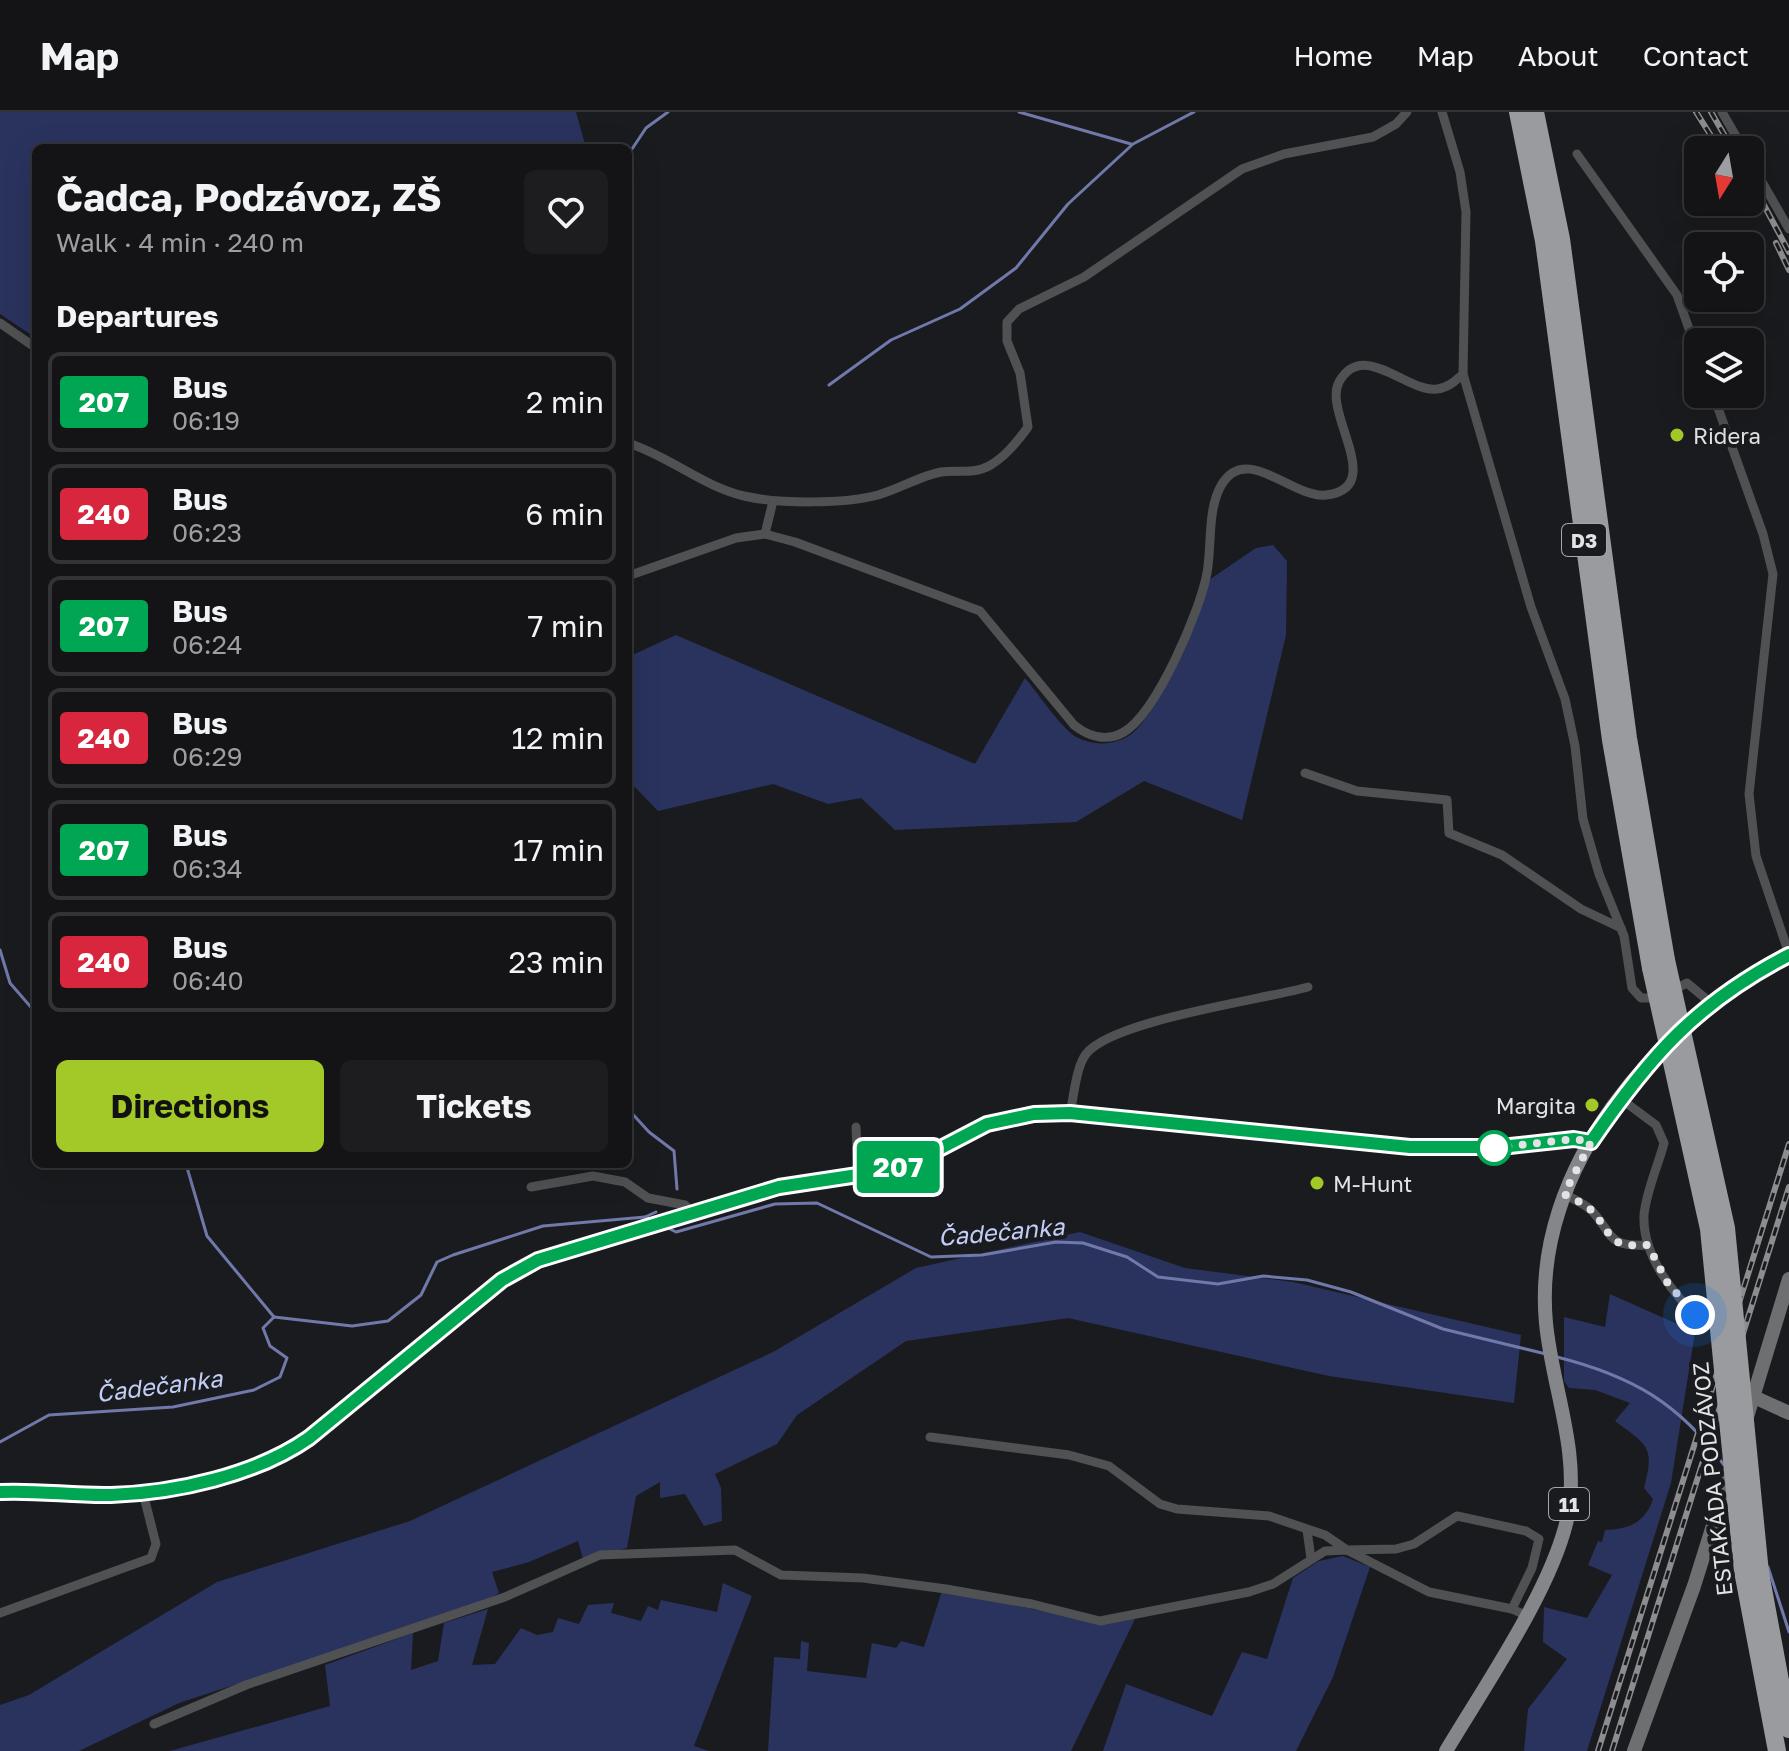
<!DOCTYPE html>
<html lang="en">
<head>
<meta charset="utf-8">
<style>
	body { margin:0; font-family:"Golos Text",sans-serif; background:#1d1d1f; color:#f1f3f6; height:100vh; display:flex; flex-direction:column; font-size:30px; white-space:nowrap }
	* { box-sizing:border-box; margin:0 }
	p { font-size:26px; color:#9d9ea1 }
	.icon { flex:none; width:44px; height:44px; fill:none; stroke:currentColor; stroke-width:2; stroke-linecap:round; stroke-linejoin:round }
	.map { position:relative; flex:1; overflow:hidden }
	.panel { position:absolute; left:32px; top:32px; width:600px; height:1024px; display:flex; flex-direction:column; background:#141416; border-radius:12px; box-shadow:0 8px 32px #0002,0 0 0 2px #333335 }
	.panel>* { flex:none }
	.badge { padding:0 16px; border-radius:6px; font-size:28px; line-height:52px }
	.needle { width:52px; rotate:191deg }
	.tools { position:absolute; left:1684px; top:24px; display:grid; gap:16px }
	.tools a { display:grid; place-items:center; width:80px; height:80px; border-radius:12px; background:#141416; box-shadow:0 8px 32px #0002,0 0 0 2px #333335; font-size:40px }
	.you { position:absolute; width:40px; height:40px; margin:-20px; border:6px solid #fff; border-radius:50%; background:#1a73e8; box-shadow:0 0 0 12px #1a73e833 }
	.map>.badge { position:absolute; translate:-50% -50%; box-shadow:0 0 0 4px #fff }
	h2 { padding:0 24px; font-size:30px; line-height:72px }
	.round { display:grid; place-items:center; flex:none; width:84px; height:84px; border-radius:12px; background:#1d1d1f }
	.head { display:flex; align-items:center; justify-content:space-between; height:136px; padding:0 24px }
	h1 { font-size:38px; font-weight:700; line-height:60px }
	.primary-button { display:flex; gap:16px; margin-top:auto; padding:16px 24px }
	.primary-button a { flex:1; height:92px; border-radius:12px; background:#a2c927; color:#111; font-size:32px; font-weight:700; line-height:92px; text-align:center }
	.primary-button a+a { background:#1d1d1f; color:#f1f3f6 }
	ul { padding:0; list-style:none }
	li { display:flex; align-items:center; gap:24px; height:100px; margin:0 16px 12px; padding:0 8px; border:4px solid #333335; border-radius:12px }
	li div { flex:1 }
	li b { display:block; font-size:30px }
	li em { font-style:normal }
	li .badge { min-width:88px; font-weight:700; text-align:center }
	header { display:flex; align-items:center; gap:48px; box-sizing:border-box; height:112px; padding:0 40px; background:#141416; border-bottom:2px solid #333335 }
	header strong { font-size:38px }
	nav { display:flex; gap:44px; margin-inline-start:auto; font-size:28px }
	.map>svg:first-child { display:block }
	.green { fill:#2a335e }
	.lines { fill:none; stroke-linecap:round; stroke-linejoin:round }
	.stream { stroke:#7079aa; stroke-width:3 }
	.street { stroke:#505152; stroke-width:9 }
	.secondary { stroke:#6e6f71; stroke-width:14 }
	.primary { stroke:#858689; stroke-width:14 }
	.highway { stroke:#9a9b9f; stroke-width:18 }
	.rail-casing { stroke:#8d8d90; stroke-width:6 }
	.rail { stroke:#1a1b1e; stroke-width:3; stroke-dasharray:9; stroke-linecap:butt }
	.highway-bridge { stroke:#9a9b9f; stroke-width:18 }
	.line-casing { stroke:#fff; stroke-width:18 }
	.line { stroke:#00a651; stroke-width:12 }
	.walk { stroke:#e3e3e5; stroke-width:8; stroke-dasharray:0 14.4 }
	.poi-dot { fill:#a2c927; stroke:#1a1b1e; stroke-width:3 }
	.stop-dot { fill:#fff; stroke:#00a651; stroke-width:4 }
	.labels { text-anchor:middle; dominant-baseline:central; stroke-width:8; stroke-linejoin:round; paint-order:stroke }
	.shield { fill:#1a1b1e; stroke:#a7a7a9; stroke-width:2 }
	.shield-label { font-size:20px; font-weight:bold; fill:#e3e3e5 }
	.poi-label { font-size:22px; fill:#e3e3e5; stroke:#1a1b1e; text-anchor:start }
	.street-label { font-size:22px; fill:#e3e3e5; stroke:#1a1b1e }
	.water-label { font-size:24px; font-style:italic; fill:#c3cef6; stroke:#1a1b1e }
</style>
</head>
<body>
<header>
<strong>Map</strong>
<nav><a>Home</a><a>Map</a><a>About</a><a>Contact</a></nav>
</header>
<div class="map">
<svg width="1789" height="1639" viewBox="0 0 1789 1639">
	<rect width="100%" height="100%" fill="#1a1b1e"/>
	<g class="green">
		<path d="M 0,0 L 576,0 L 586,36 L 36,36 L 36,226 L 0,202 Z"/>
		<path d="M 1273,433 L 1287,449 L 1286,523 L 1242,708 L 1144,669 L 1076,710 L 895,718 L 861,686 L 828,692 L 773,672 L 658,699 L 628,668 L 628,545 L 676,523 L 975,652 L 1025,566 C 1038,581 1062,618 1078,626 C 1096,635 1122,633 1136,618 C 1165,588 1199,509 1209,468 L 1256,436 Z"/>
		<path d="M 1080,1120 L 1185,1156 L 1293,1170 L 1521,1223 L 1514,1291 L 1329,1264 L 1068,1206 L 906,1229 L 797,1303 L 777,1332 L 715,1362 L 721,1376 L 722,1409 L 704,1414 L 685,1382 L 660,1386 L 660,1370 L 636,1384 L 627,1436 L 583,1447 L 578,1429 L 529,1450 L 492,1460 L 499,1481 L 478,1493 L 179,1591 L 79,1639 L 0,1639 L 0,1593 L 29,1583 L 217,1470 L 410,1409 L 773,1240 L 916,1156 Z"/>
		<path d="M 1610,1182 L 1695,1220 L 1671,1371 L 1587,1639 L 1524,1639 L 1528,1597 L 1567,1547 L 1543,1530 L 1544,1495 L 1587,1506 L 1612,1463 L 1588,1453 L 1598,1429 L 1602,1430 L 1605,1418 C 1629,1417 1645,1411 1653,1387 L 1644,1376 C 1655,1334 1648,1334 1615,1309 L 1630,1291 L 1595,1278 L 1569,1276 L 1564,1269 L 1564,1205 L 1605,1215 Z"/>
		<path d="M 1343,1444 L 1370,1455 L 1333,1565 L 1296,1639 L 1103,1639 L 1126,1572 L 1212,1604 L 1242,1540 L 1267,1547 L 1293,1466 L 1319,1449 Z"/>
		<path d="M 723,1471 L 752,1484 L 694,1634 L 709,1639 L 170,1639 L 330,1594 L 325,1553 L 413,1521 L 411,1558 L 438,1549 L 444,1511 L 488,1497 L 472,1553 L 495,1552 L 521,1516 L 537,1523 L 553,1520 L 558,1506 L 579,1512 L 588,1493 L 614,1491 L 611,1501 L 641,1509 L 648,1494 L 658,1498 L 661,1488 L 717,1500 Z"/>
		<path d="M 942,1479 L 1102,1511 L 1135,1507 L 1071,1639 L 768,1639 L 774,1545 L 800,1547 L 801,1529 L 809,1531 L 807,1559 L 866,1566 L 872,1531 L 896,1536 L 901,1529 L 924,1535 Z"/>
	</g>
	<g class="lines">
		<g class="stream">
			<path d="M 1019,0 L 1131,32"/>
			<path d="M 628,43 L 646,16 L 668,0"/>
			<path d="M 829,273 L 891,228 L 960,197 L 1016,156 L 1068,92 L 1133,32 L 1194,0"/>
			<path d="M 0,838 L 10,871 L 36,901"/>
			<path d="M 628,997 L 649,1020 L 674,1039 L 677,1077"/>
			<path d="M 186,1052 L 207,1124 L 274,1205"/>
			<path d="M 645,1105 L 656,1100"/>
			<path d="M 666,1115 L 676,1120 L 775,1092 L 817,1091 L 931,1145 L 982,1143 L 1056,1130 L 1083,1131 L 1127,1145 L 1158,1165 L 1218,1172 L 1263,1164 L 1307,1168 L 1351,1180 L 1443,1217 L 1546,1242"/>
			<path d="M 1557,1245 C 1632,1264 1679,1291 1724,1353"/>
			<path d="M 0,1330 L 49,1303 L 173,1295 L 254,1278 L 280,1265 L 287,1246 L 270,1234 L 263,1216 L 274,1205 L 352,1214 L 388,1209 L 421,1183 L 437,1150 L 453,1143 L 543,1114 L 645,1105 L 652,1108"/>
			<path d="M 1768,1455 L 1789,1520"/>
		</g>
		<g class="street">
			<path d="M 1442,0 L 1460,60 L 1466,100 L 1463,262 L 1531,495 L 1565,587 L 1575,634 L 1583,707 L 1599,762 L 1624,824 L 1632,876 L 1641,886 L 1660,886"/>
			<path d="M 1722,0 L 1744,38"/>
			<path d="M 1577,42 L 1677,183 L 1698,242"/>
			<path d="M 1750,49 L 1789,117"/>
			<path d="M 0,211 L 36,236"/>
			<path d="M 1713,282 L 1763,422 L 1773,462 L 1749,682 L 1756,744 L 1789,842"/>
			<path d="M 628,331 C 669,344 704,375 744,384 C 778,392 845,392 878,383 C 899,377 920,364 941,360 C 957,358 974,362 989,354 C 1005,345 1017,330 1028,315 L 1020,261 L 1007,229 L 1007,210 L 1019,197 L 1084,165 L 1242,57 L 1284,42 L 1373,25 L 1396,12 L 1407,0"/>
			<path d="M 765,422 L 773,389"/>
			<path d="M 628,464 L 736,426 L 765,422 L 795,430 L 980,499 L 1074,613 C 1089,625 1107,630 1124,620 C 1157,600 1200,499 1207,461 C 1212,434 1207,396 1222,372 C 1247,331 1293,387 1326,383 C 1388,376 1322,301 1339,270 C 1363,227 1407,281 1437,277 C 1448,276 1455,269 1463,262"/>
			<path d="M 1305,661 L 1357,679 L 1447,688 L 1449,721 L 1502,743 L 1581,797 L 1621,816"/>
			<path d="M 1673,878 L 1687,871 L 1711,891"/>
			<path d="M 1621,987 L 1656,1013 L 1664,1031 C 1658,1054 1646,1080 1644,1103 C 1642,1143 1674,1185 1703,1209"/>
			<path d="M 1070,1001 C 1074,984 1076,955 1086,942 C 1112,908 1262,888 1308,875"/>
			<path d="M 856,1015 L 858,1064"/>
			<path d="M 531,1075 L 593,1064 L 625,1070 L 648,1086 L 685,1093 L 692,1101"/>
			<path d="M 1564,1082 C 1573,1087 1584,1091 1592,1099 C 1614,1123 1606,1135 1648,1133"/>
			<path d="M 930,1325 L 1069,1343 L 1109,1354 L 1160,1392 L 1177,1397 L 1269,1404 L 1325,1423 L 1347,1438 L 1396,1437 L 1414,1432 L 1457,1404 L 1526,1419 L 1539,1427 L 1532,1456 L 1512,1497"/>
			<path d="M 1307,1418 L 1311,1447"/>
			<path d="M 0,1501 L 151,1446 L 156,1432 L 143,1381"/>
			<path d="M 154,1612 L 246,1573 L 505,1485 L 600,1443 L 735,1438 L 781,1463 L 863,1466 L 946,1477 L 1032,1492 L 1100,1509 L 1249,1480 L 1273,1472 L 1325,1439 L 1347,1438 L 1429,1480 L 1512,1497 L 1525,1503"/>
		</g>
		<g class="secondary">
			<path d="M 1754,1285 L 1789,1301"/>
			<path d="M 1747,1305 L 1789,1167"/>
			<path d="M 0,1380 C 37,1379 74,1383 111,1383 C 175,1381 256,1363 309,1326 L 502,1168 L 538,1148 L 779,1075 L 899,1055 L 948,1034 L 987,1012 L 1034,1002 L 1070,1001 L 1410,1035 L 1501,1035 L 1574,1027 L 1591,1030"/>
			<path d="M 1634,1639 L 1694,1474 L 1731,1356"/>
		</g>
		<path class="primary" d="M 1446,1639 C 1484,1575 1554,1474 1568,1403 C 1580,1338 1552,1275 1546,1211 C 1531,1055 1659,911 1789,842"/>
		<g class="highway">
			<path d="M 1518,0 L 1544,129 L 1611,628 L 1651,856"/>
			<path d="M 1535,0 L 1561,127 L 1628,626 L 1666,848"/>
		</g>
		<g class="rail-casing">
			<g id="rail">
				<path d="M 1696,0 L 1720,38"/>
				<path d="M 1711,0 L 1733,38"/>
				<path d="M 1750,67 L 1789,140"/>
				<path d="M 1776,131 L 1789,158"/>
				<path d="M 1598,1639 L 1789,1032"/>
				<path d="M 1612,1639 L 1789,1075"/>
			</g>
		</g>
		<use href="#rail" class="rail"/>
		<g class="highway-bridge">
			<path d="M 1666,848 L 1726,1116 L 1760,1461 L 1789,1617"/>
			<path d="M 1651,856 L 1709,1117 L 1743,1459 L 1777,1639"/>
		</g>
	</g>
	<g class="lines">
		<g class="line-casing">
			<path id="line" d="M 0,1380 C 37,1378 74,1384 111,1383 C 175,1381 256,1363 309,1326 L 502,1168 L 538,1148 L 779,1075 L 884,1059 L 916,1049 L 987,1012 L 1034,1002 L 1070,1001 L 1410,1035 L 1501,1035 L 1574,1027 L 1591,1030 C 1649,945 1696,891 1789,843"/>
		</g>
		<use href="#line" class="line"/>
		<path class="walk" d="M 1494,1036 L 1574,1027 L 1591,1030 L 1564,1082 C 1573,1087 1584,1091 1592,1099 C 1614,1123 1606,1136 1648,1133 L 1667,1170 L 1695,1203"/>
	</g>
	<g class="poi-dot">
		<circle cx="1677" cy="323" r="8"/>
		<circle cx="1592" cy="993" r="8"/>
		<circle cx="1317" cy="1071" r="8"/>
	</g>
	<circle class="stop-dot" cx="1494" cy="1036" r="16"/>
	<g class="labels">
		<g class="shield">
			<rect x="1562" y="412" width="44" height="32" rx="6"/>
			<rect x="1549" y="1376" width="40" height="32" rx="6"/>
		</g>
		<g class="shield-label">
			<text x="1584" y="428">D3</text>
			<text x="1569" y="1392">11</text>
		</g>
		<g class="poi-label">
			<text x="1693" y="323">Ridera</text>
			<text x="1576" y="993" text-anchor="end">Margita</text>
			<text x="1333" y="1071">M-Hunt</text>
		</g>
		<g class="street-label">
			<text transform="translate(1712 1367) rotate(-96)">ESTAKÁDA PODZÁVOZ</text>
		</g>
		<g class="water-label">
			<text transform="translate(1001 1119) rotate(-5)">Čadečanka</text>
			<text transform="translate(159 1273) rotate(-7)">Čadečanka</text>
		</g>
	</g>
</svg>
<div class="tools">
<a><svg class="needle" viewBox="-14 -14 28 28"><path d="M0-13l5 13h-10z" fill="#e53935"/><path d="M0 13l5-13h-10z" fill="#9d9ea1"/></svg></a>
<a><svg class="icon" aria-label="locate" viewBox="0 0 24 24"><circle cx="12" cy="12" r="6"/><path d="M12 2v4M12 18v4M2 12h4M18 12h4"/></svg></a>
<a><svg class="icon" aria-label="layers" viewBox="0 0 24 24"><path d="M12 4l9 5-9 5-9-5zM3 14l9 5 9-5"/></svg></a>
</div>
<div class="you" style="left:1695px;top:1203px"></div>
<b class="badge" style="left:898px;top:1055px;background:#00a651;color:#fff">207</b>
<section class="panel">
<div class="head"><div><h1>Čadca, Podzávoz, ZŠ</h1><p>Walk · 4 min · 240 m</p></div><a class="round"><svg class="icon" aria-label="heart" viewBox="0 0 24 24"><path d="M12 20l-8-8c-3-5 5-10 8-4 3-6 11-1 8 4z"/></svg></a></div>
<h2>Departures</h2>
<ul>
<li><span class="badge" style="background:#00a651;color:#fff">207</span><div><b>Bus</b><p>06:19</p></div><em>2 min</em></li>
<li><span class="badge" style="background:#d7263d;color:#fff">240</span><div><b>Bus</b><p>06:23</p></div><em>6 min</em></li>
<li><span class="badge" style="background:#00a651;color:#fff">207</span><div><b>Bus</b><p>06:24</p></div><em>7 min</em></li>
<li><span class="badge" style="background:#d7263d;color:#fff">240</span><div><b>Bus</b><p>06:29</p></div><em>12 min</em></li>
<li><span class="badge" style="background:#00a651;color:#fff">207</span><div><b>Bus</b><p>06:34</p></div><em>17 min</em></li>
<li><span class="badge" style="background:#d7263d;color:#fff">240</span><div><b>Bus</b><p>06:40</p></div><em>23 min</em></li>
</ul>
<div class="primary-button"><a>Directions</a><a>Tickets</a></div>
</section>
</div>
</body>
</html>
